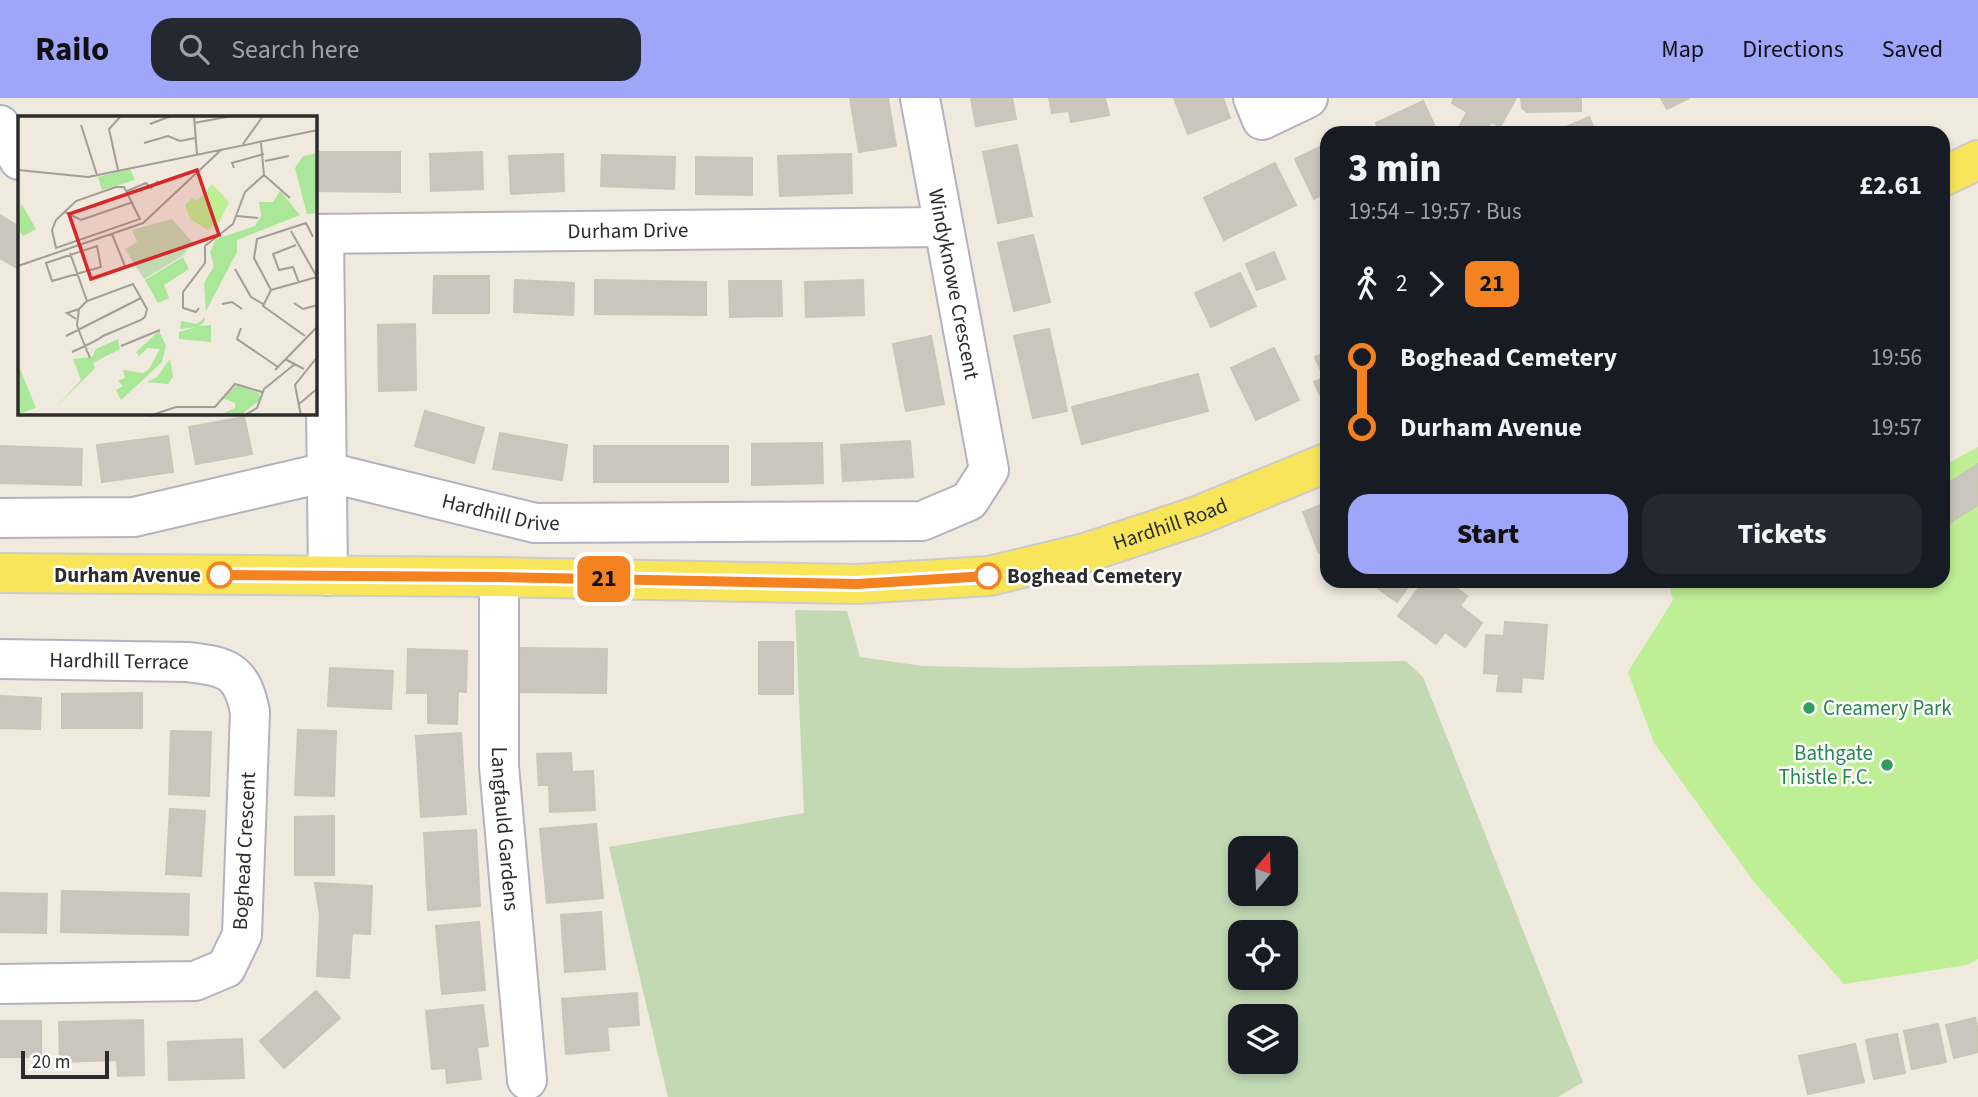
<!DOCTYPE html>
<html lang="en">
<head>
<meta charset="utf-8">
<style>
	body { margin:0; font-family:"Source Sans 3",sans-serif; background:#242831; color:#f1f3f6; height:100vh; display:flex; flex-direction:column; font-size:26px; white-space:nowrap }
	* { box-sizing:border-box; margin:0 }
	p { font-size:23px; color:#9ea1a6 }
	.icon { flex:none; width:38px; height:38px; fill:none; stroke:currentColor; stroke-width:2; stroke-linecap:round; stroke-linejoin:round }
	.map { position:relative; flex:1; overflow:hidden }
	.sheet { position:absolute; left:1320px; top:28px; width:630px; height:462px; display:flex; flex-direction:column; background:#171b24; border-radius:21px; box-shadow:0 4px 10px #0003 }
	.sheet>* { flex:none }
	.badge { padding:0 14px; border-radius:10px; font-size:24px; line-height:46px }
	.needle { width:46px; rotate:19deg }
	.fabs { position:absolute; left:1228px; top:738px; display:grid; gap:14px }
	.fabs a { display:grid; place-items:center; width:70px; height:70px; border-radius:14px; background:#171b24; box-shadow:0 4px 10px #0003; font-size:35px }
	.scale { position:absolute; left:21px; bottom:18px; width:88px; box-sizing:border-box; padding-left:7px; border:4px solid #2c2c2c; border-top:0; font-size:19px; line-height:24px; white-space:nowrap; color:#2c2c2c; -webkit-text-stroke:5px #fff; paint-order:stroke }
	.map>.badge { position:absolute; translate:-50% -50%; box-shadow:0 0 0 4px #fff }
	.legs { display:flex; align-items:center; gap:10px; height:77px; padding:0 28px; font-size:23px }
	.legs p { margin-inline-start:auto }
	.head { display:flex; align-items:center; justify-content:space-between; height:119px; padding:0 28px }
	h1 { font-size:38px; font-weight:800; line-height:52px }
	.button { display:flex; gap:14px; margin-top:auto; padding:14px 28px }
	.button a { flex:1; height:80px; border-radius:21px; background:#9fa6fa; color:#111; font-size:28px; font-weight:800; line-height:80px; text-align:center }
	.button a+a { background:#242831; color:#f1f3f6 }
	ul { padding:0 28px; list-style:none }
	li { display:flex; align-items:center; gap:24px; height:70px; font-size:26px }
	li i { display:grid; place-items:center; width:10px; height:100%; margin:0 9px; background:currentColor }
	li i::after { content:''; width:18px; height:18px; margin:-9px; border:5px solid; border-radius:50%; background:#171b24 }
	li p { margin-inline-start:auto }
	li:first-child i { background:linear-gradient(#0000 50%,currentColor 0) }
	li:last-child i { background:linear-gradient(currentColor 50%,#0000 0) }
	header { display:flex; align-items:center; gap:42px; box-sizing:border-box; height:98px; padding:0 35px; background:#9fa6fa; color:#111 }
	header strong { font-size:33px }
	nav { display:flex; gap:38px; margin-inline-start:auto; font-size:24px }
	.search { width:490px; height:63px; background:#242831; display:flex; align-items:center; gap:18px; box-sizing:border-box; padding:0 24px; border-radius:21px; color:#9ea1a6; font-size:26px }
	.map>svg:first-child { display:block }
	.cemetery { fill:#c2d9b4; fill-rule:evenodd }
	.pitch { fill:#beef94 }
	.building { fill:#cac6be; stroke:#cac6b7; stroke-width:2 }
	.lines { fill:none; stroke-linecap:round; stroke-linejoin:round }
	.minor-casing { stroke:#b2b3c0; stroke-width:42 }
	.major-casing { stroke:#ccc; stroke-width:42 }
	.minor { stroke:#fff; stroke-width:38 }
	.major { stroke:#f8e55a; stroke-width:38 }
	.line-1-casing { stroke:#fff; stroke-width:16 }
	.line-1 { stroke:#f58220; stroke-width:10 }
	.stop-1-dot { fill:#fff; stroke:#f58220; stroke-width:3.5 }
	.leisure-dot { fill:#2e9e5b; stroke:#fff; stroke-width:2.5 }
	.labels { text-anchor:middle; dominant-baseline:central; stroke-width:5; stroke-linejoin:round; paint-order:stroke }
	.street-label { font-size:21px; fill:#2c2c2c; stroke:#fff }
	.stop-label { font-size:21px; font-weight:bold; fill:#2c2c2c; stroke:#fff; text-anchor:end }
	.leisure-label { font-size:21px; fill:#27864d; stroke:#fff; text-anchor:start }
	.inset-road { fill:none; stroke:#a19d97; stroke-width:2 }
	.view { fill:#d62828; fill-opacity:0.15; stroke:#d62828; stroke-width:3.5 }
	.inset-edge { fill:none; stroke:#2c2c2c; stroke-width:3.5 }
</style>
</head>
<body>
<header>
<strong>Railo</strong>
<div class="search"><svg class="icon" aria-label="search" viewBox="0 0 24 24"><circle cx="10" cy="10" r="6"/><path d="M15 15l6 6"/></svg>Search here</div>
<nav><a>Map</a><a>Directions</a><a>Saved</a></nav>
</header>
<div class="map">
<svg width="1978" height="999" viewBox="0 0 1978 999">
	<rect width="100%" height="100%" fill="#efe9de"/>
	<path class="cemetery" d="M 795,512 L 847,513 L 860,559 L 923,568 L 1013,570 L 1406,563 L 1423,579 L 1583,984 L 1558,999 L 668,999 L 609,749 L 804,715 ZM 1241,751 L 1286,751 L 1286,796 L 1241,796 ZM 1241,835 L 1286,835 L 1286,880 L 1241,880 ZM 1241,919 L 1286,919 L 1286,964 L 1241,964 Z"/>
	<path class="pitch" d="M 1978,349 L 1978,861 L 1967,867 L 1844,886 L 1754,784 L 1654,645 L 1628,574 L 1673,502 L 1668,483 L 1942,483 L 1943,368 Z"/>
	<g class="building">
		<path d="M 850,0 L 888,0 L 896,48 L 859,54 Z"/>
		<path d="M 971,0 L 1012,0 L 1016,21 L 976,28 Z"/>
		<path d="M 1049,0 L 1105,0 L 1109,17 L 1071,24 L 1069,13 L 1052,15 Z"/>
		<path d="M 1174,0 L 1223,0 L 1230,20 L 1188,36 Z"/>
		<path d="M 1454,0 L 1516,0 L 1500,29 L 1491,24 L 1485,35 L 1469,35 L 1459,29 L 1467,14 L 1452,5 Z"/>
		<path d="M 1521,0 L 1581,0 L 1581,13 L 1527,14 L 1522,10 Z"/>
		<path d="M 1661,0 L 1689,0 L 1667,11 Z"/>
		<path d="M 1423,3 L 1436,31 L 1428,35 L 1380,35 L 1376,25 Z"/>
		<path d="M 1589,19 L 1596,35 L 1552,35 Z"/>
		<path d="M 1326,46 L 1326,95 L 1314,101 L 1295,61 Z"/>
		<path d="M 1017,47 L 1032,118 L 998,125 L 983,54 Z"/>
		<path d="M 315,54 L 400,54 L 400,94 L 315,93 Z"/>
		<path d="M 482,54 L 483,91 L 431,93 L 430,56 Z"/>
		<path d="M 563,56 L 564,93 L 511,96 L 509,58 Z"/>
		<path d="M 851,56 L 852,95 L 780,98 L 778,58 Z"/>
		<path d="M 602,57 L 675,59 L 674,91 L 601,88 Z"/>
		<path d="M 696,59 L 752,60 L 752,97 L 696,96 Z"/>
		<path d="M 1275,65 L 1296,107 L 1224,142 L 1204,100 Z"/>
		<path d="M 0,117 L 19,129 L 19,171 L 0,160 Z"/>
		<path d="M 1033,137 L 1050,204 L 1014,213 L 998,145 Z"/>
		<path d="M 1274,154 L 1285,181 L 1257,192 L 1246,166 Z"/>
		<path d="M 1240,175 L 1256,208 L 1211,229 L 1195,195 Z"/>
		<path d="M 434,178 L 489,178 L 489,215 L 433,215 Z"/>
		<path d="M 515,182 L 574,185 L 573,217 L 514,214 Z"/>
		<path d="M 595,182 L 706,184 L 706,217 L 595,216 Z"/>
		<path d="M 863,182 L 864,217 L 806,219 L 805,184 Z"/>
		<path d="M 729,183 L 781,183 L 782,218 L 730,219 Z"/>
		<path d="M 415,226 L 416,292 L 379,293 L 378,227 Z"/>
		<path d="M 1049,231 L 1067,313 L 1033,320 L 1014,238 Z"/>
		<path d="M 931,238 L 944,306 L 906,313 L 893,246 Z"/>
		<path d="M 1274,250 L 1299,302 L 1256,322 L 1231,270 Z"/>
		<path d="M 1326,254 L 1326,310 L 1314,284 L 1324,279 L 1315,259 Z"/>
		<path d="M 1198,276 L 1208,313 L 1082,346 L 1072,309 Z"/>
		<path d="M 425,313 L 484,330 L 474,365 L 415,348 Z"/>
		<path d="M 244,319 L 252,356 L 196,366 L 189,329 Z"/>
		<path d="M 500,335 L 567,347 L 562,382 L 493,371 Z"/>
		<path d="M 168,338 L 173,374 L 102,384 L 97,347 Z"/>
		<path d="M 910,343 L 913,379 L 843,383 L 841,347 Z"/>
		<path d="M 822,345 L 823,385 L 752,387 L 752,346 Z"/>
		<path d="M 0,348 L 82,351 L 81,387 L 0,385 Z"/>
		<rect x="594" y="348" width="134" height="36"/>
		<path d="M 1978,366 L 1978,407 L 1942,430 L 1942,389 Z"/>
		<path d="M 1326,405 L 1326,452 L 1319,455 L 1303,414 Z"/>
		<path d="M 1368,483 L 1412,483 L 1397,504 Z"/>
		<path d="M 1424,483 L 1447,483 L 1467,498 L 1460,508 L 1482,525 L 1465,549 L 1445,534 L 1436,546 L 1398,518 Z"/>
		<path d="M 1505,524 L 1547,527 L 1543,581 L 1522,579 L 1521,594 L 1497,593 L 1499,576 L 1484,575 L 1486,537 L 1504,538 Z"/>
		<rect x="759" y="544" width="34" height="52"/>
		<path d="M 520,550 L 607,551 L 606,595 L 520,594 Z"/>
		<path d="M 408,551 L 467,553 L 466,594 L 458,593 L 457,626 L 428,625 L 428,595 L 407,595 Z"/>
		<path d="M 330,570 L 393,573 L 391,611 L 328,608 Z"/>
		<path d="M 142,595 L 142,630 L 62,630 L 62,596 Z"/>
		<path d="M 0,598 L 41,600 L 40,631 L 0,630 Z"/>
		<path d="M 298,632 L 336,633 L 334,698 L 295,697 Z"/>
		<path d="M 171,633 L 211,634 L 209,698 L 169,696 Z"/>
		<path d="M 461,635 L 466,716 L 421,719 L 416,638 Z"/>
		<path d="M 571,655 L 572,674 L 593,673 L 595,712 L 550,714 L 549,687 L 539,687 L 537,656 Z"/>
		<path d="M 170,711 L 205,713 L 201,778 L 166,776 Z"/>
		<path d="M 334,718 L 334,777 L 295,777 L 295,719 Z"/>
		<path d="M 596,726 L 603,800 L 547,805 L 540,731 Z"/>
		<path d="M 476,732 L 480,808 L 428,812 L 424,735 Z"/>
		<path d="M 315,785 L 372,788 L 370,836 L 352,835 L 349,880 L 317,878 L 320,817 Z"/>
		<path d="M 62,793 L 189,796 L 188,837 L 61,834 Z"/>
		<path d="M 0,795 L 47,796 L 46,835 L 0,834 Z"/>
		<path d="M 601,814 L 605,871 L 565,874 L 561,817 Z"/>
		<path d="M 479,824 L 485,892 L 442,896 L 436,828 Z"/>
		<path d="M 316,893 L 340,920 L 284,970 L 260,943 Z"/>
		<path d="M 637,895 L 639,927 L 607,929 L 609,952 L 566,956 L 562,901 Z"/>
		<path d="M 483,907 L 488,948 L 477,949 L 481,981 L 447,985 L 446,970 L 432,971 L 426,913 Z"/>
		<path d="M 1975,920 L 1978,933 L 1978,954 L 1954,960 L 1946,927 Z"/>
		<path d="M 143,922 L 144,977 L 118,978 L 117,962 L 60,964 L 59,924 Z"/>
		<rect x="0" y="923" width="41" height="36"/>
		<path d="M 1938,926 L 1946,964 L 1912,971 L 1904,933 Z"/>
		<path d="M 1897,936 L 1905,975 L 1874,981 L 1866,942 Z"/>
		<path d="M 242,941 L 244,980 L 169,982 L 168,944 Z"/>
		<path d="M 1855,946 L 1864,984 L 1808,996 L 1799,958 Z"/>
	</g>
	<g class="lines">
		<g class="minor-casing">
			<g id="minor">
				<path d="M 1253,0 L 1262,22 L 1308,0"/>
				<path d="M 0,27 L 19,62"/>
				<path id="s1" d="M 315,136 L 942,129"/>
				<path d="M 324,137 L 328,478"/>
				<path id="s2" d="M 0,420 L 134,419 L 327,374 L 535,425 L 922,423 L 969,403 L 989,372 L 920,0"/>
				<path id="s3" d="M 499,479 L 499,668 L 527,982"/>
				<path id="s4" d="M 0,561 L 187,564 C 226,568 242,572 250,614 L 242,837 L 226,870 L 195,883 L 0,886"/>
			</g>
		</g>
		<g class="major-casing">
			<g id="major">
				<path d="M 1942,79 L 1978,62"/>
				<path id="s5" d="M 0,475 L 499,479 L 857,486 L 989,478 L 1085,455 L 1197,418 L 1326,365"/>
			</g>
		</g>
		<use href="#minor" class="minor"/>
		<use href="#major" class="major"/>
	</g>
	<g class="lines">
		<g class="line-1-casing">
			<path id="line-1" d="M 220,477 L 499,479 L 857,486 L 988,478"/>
		</g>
		<use href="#line-1" class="line-1"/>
	</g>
	<g class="stop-1-dot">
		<circle cx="220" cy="477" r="12"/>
		<circle cx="988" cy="478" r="12"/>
	</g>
	<g class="leisure-dot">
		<circle cx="1809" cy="610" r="7"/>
		<circle cx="1887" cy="667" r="7"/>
	</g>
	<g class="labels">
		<g class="street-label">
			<text stroke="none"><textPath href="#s1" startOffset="313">Durham Drive</textPath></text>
			<text transform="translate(954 186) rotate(79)">Windyknowe Crescent</text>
			<text stroke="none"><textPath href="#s2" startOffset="511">Hardhill Drive</textPath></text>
			<text stroke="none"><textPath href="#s5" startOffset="1178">Hardhill Road</textPath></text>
			<text stroke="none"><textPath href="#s4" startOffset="119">Hardhill Terrace</textPath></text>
			<text stroke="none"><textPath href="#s3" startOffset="252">Langfauld Gardens</textPath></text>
			<text transform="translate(244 753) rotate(-87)">Boghead Crescent</text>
		</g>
		<g class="stop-label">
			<text x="201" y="477">Durham Avenue</text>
			<text x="1007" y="478" text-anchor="start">Boghead Cemetery</text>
		</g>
		<g class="leisure-label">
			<text x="1823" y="610">Creamery Park</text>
			<text x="1873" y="655" text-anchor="end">Bathgate<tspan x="1873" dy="24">Thistle F.C.</tspan></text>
		</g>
	</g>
	<g transform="translate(18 18)">
		<rect width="299" height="299" fill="#efe9de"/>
		<path d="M 299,37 L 299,97 L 289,98 L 277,52 L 285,40 ZM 112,53 L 117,64 L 84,74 L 80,61 ZM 262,75 L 282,99 L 219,124 L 219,136 L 188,195 L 186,167 L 196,150 L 192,136 L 198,123 L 237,110 L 243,100 L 241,86 L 255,86 ZM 3,87 L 18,113 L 5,120 L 0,113 ZM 165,141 L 171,153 L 146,169 L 151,182 L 140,187 L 127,164 ZM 187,201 L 186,206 L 181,210 L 193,209 L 193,226 L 161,223 L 161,216 L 178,211 L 162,213 L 163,205 L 179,208 ZM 141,215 L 148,230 L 144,246 L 103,284 L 98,274 L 105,270 L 100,265 L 107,262 L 105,254 L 125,257 L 131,253 L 142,233 L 130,232 L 121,240 L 118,236 ZM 100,223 L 102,233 L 75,247 L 77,252 L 38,291 L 63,264 L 55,243 L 74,241 L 78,233 ZM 152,243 L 155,261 L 150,268 L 129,266 L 139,261 ZM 0,248 L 18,292 L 0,298 ZM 219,269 L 241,277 L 242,284 L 224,298 L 200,300 L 217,292 L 217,287 L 205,282 Z" fill="#aae798"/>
		<path d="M 154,103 L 175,127 L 164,140 L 126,163 L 107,133 L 119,126 L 114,114 Z" fill="#c2d9b4"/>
		<path d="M 194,68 L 211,86 L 202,105 L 190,114 L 172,103 L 167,89 L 174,82 L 179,85 Z" fill="#beef94"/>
		<path class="inset-road" d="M 176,0 L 179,38M 176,7 L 214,0M 132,8 L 153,0M 63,9 L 79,59M 126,27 L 150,20 L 162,25 L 177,22M 225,28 L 245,0M 247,45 L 271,40M 216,52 L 214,47 L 246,38M 0,54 L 70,61 L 300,14M 100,54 L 91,13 L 103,0M 246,59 L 272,82M 98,71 L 106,71 L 122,103 L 38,132 L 34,114 L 38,104 L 58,85 ZM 109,75 L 128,67 L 133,72 L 140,65M 47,96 L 63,104 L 115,86M 219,100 L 240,102M 273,115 L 300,163M 94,118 L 107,150M 278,129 L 255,138 L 261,154 L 275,151 L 281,167M 79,130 L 83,151 L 34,165 L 28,147 ZM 52,137 L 69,185M 0,150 L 125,107 L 203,34M 217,153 L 233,181 L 245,188M 253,174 L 236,142 L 239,123 L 288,107 L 295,121M 253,174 L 245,190 L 287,220M 253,174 L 299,161M 276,187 L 285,193 L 300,189M 204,188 L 214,186 L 224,193M 181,192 L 178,196 L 165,192 L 165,176 L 187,147 L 187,130 L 215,108 L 227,76 L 246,59 L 243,27M 58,203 L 49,197 L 61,193M 223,212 L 219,223 L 260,251M 48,220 L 123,182M 103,230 L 142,214M 54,236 L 67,230 L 79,224 L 85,220 L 123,204 L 127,201 L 129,193 L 115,168 L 69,185 L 61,193 L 59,209 L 61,215 L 67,230 L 72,242M 267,243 L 286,253M 257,254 L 300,210M 281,288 L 300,272M 131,300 L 158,291 L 197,291 L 217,268 L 244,276M 225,300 L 239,292 L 246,273 L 277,248M 283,300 L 277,269 L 300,240"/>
		<path class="view" d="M 179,54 L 201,119 L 73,163 L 51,98 Z"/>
		<rect width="299" height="299" class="inset-edge"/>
	</g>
</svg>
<div class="fabs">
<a><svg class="needle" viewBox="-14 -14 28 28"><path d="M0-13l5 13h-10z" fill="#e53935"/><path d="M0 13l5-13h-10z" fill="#9ea1a6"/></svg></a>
<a><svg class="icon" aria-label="locate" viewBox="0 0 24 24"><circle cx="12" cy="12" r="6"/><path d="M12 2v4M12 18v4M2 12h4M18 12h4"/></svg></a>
<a><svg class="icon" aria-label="layers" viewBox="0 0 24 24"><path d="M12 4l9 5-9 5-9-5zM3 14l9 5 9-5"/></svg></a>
</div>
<div class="scale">20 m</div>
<b class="badge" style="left:604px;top:481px;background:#f58220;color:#111">21</b>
<section class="sheet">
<div class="head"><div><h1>3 min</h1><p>19:54 – 19:57 · Bus</p></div><b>£2.61</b></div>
<div class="legs"><svg class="icon" aria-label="walk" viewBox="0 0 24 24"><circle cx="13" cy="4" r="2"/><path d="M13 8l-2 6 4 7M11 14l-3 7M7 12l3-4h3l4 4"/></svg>2<svg class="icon" aria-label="forward" viewBox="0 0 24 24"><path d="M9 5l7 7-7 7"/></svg><b class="badge" style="background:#f58220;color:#111">21</b></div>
<ul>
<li><i style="color:#f58220"></i><b>Boghead Cemetery</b><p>19:56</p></li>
<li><i style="color:#f58220"></i><b>Durham Avenue</b><p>19:57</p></li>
</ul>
<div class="button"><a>Start</a><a>Tickets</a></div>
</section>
</div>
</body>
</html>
